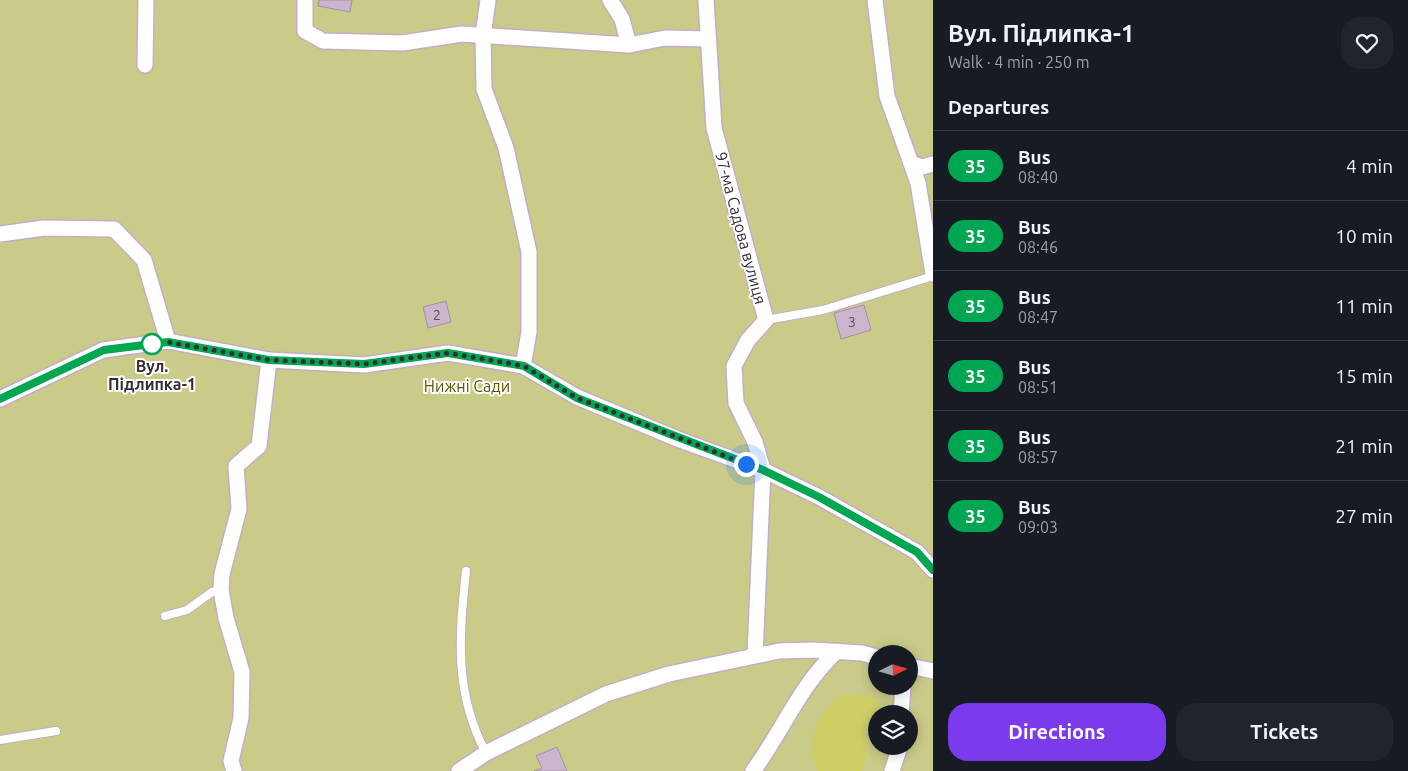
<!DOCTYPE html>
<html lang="en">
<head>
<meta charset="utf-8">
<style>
	body { margin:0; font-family:Ubuntu,sans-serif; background:#20242c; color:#f1f3f6; height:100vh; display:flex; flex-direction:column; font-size:19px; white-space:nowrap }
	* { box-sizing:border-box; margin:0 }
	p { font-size:16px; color:#9ea1a6 }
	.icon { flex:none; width:28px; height:28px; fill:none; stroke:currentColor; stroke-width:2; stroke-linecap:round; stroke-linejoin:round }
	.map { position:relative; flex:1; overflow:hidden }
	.drawer { display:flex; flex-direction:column; background:#171b24; width:475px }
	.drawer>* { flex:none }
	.badge { padding:0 10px; border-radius:16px; font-size:18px; line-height:32px }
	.needle { width:32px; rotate:85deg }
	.fabs { position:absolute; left:868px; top:645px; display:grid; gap:10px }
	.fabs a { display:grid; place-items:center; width:50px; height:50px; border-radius:50%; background:#171b24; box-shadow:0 2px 12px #0003; font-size:25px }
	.you { position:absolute; width:25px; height:25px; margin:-12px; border:4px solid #fff; border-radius:50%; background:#1a73e8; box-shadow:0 0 0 8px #1a73e833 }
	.map>.badge { position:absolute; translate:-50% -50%; box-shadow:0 0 0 2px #fff }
	h2 { padding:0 15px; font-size:19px; line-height:45px }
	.round { display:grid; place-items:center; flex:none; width:52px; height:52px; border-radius:20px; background:#20242c }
	.head { display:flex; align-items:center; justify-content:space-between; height:85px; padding:0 15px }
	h1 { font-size:24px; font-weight:700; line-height:38px }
	.cta { display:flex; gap:10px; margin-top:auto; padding:10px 15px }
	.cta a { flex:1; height:58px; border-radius:20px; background:#7c3aed; color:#fff; font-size:20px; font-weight:700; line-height:58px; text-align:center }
	.cta a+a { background:#20242c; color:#f1f3f6 }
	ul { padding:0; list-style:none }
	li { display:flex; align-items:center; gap:15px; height:70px; padding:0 15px; border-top:1px solid #363941 }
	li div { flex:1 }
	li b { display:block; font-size:19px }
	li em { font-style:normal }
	li .badge { min-width:55px; font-weight:700; text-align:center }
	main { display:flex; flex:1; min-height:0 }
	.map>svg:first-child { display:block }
	.green { fill:#cacb88; fill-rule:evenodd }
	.water { fill:#cdce64 }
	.building { fill:#cab5cd; stroke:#a590a7 }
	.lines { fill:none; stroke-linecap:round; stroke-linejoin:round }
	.lane-casing { stroke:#c3aec5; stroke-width:10 }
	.street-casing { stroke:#c3aec5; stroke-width:18 }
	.lane { stroke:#fff; stroke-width:8 }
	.street { stroke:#fff; stroke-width:15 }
	.line-casing { stroke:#fff; stroke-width:11 }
	.line { stroke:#00a651; stroke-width:8 }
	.walk { stroke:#362d37; stroke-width:5; stroke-dasharray:0 9 }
	.stop-dot { fill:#fff; stroke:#00a651; stroke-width:2.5 }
	.labels { text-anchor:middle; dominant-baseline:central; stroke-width:4; stroke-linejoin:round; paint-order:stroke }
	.number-label { font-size:14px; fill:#5b4f5c }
	.street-label { font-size:16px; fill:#362d37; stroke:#fff }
	.stop-label { font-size:16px; font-weight:bold; fill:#362d37; stroke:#fff }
	.park-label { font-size:16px; fill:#585803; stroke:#fff }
</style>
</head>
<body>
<main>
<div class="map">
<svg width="933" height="771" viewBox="0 0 933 771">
	<rect width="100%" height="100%" fill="#fae4fd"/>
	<path class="green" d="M 0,0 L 933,0 L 933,771 L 0,771 ZM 876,654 L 909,654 L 909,686 L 876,686 ZM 876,714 L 909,714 L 909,746 L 876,746 Z"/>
	<path class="water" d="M 841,695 L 863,695 L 874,698 L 880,708 L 868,721 L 865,737 L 867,755 L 862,771 L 818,771 C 804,742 817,714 841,695 Z"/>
	<g class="building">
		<path d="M 319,0 L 352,0 L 350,12 L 318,6 Z"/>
		<path d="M 446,301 L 451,322 L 428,328 L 423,307 Z"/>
		<path d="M 864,305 L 871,330 L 841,339 L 834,313 Z"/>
		<path d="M 557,747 L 567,771 L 534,771 L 542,768 L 536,756 Z"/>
	</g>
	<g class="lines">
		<g class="lane-casing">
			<g id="lane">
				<path d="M 766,320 L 823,310 L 933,276"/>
				<path d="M 466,571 C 459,637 454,693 486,753"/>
				<path d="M 165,616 L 187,610 L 212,592 L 221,590"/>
				<path d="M 0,740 L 56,731"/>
			</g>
		</g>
		<g class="street-casing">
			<g id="street">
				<path d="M 305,0 L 305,31 L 323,41 L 402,43 L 462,34 L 629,45 L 665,38 L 708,39"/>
				<path d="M 488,0 L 483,36 L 484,89 L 506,148 L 529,252 L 529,332 L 523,366"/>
				<path d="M 610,0 L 622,19 L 629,45"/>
				<path d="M 706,0 L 714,128 L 766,320 L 748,340 L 734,366 L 736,403 L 755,442 L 763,470 L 755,655"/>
				<path d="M 875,0 L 887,96 L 918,183 L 933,274"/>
				<path d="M 145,65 L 146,0"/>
				<path d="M 911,163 L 922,167 L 933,164"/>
				<path d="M 0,234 L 44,228 L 114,229 L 144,260 L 168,341"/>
				<path d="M 0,399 L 103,350 L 168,341 L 269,360 L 364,365 L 448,353 L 523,366 L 577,397 L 680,440 L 763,470 L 819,497 L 917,552 L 933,570"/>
				<path d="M 909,666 L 933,671"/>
				<path d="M 901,714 L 903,686"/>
				<path d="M 234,771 L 231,761 L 241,718 L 242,672 L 226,618 L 221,590 L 222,574 L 239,509 L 236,466 L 259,446 L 269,360"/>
				<path d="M 459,771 L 486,753 L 606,694 L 669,674 L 779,651 L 813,650 L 862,653 L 876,657"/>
				<path d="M 753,771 C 782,732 800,685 837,651"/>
				<path d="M 892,771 L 900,746"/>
			</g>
		</g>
		<use href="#lane" class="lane"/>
		<use href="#street" class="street"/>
	</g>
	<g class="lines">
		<g class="line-casing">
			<path id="line" d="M 0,399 L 104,350 L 168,342 L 269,360 L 364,364 L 448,353 L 524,366 L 577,398 L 763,470 L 819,497 L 917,552 L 933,570"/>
		</g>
		<use href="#line" class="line"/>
		<path class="walk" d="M 152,344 L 168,342 L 269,360 L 364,364 L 448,353 L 524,366 L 577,398 L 746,464"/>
	</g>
	<circle class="stop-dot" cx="152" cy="344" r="10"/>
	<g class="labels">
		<g class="number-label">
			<text x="437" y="315">2</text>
			<text x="852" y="322">3</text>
		</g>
		<g class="street-label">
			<text transform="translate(741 228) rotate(75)">97-ма Садова вулиця</text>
		</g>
		<g class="stop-label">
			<text x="152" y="366">Вул.<tspan x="152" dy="18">Підлипка-1</tspan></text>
		</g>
		<g class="park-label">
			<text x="467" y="386">Нижні Сади</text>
		</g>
	</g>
</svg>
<div class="fabs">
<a><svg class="needle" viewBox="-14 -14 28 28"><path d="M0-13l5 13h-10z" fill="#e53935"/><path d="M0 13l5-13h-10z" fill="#9ea1a6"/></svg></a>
<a><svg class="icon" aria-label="layers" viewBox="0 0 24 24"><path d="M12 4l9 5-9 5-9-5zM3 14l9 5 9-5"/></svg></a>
</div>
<div class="you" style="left:746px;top:464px"></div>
</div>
<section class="drawer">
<div class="head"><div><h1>Вул. Підлипка-1</h1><p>Walk · 4 min · 250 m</p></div><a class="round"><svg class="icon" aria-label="heart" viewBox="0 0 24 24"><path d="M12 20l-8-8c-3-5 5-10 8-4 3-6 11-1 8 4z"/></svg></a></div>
<h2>Departures</h2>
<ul>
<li><span class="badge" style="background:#00a651;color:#fff">35</span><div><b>Bus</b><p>08:40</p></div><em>4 min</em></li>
<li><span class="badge" style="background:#00a651;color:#fff">35</span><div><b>Bus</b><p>08:46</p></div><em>10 min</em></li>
<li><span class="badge" style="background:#00a651;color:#fff">35</span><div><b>Bus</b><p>08:47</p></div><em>11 min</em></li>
<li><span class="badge" style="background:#00a651;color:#fff">35</span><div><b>Bus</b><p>08:51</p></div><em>15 min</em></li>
<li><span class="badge" style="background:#00a651;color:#fff">35</span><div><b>Bus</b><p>08:57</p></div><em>21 min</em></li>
<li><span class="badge" style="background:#00a651;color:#fff">35</span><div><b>Bus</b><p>09:03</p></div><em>27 min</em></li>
</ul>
<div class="cta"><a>Directions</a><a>Tickets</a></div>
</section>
</main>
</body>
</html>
